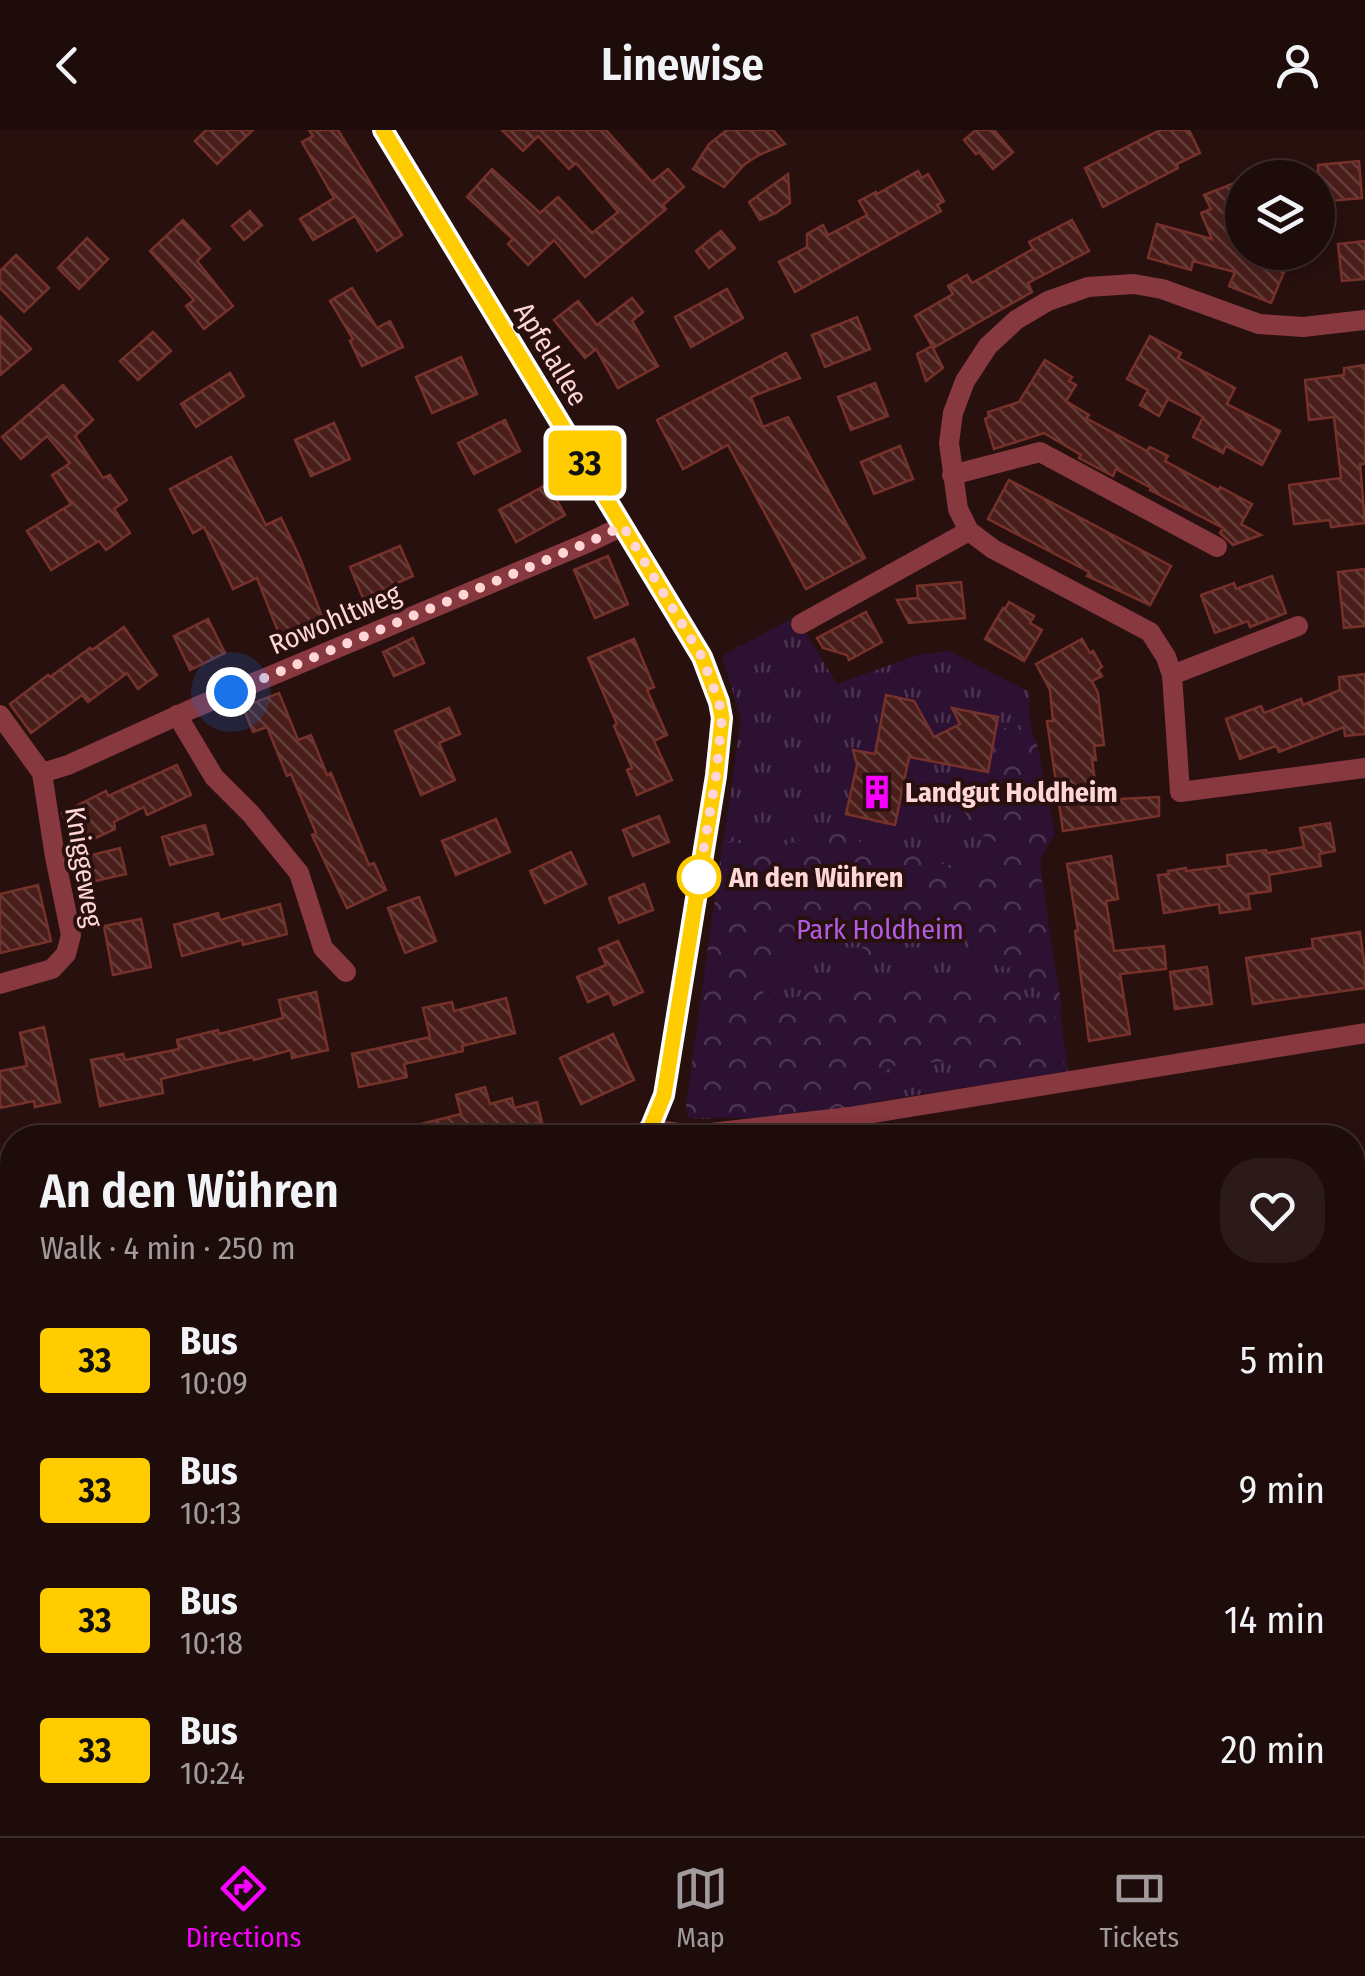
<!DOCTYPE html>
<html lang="en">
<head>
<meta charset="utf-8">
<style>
	body { margin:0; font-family:"Fira Sans Condensed",sans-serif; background:#2b1a19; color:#f1f3f6; height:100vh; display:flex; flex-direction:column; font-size:38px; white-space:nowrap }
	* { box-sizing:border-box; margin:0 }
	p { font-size:32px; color:#a19b9d }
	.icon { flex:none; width:55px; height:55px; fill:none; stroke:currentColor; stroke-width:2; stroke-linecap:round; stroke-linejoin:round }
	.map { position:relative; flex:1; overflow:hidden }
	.details { position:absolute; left:0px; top:995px; width:1365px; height:712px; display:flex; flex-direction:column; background:#1e0c0b; border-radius:40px 40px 0 0; box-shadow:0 5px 15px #0003,0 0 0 2px #3c2c2c }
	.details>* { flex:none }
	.badge { padding:0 20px; border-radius:8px; font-size:35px; line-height:65px }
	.fabs { position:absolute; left:1225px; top:30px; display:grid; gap:20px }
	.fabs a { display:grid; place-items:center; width:110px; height:110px; border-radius:50%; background:#1e0c0b; box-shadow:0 5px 15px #0003,0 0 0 2px #3c2c2c; font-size:50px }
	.you { position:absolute; width:50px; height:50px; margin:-25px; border:8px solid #fff; border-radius:50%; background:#1a73e8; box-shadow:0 0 0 15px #1a73e833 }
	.map>.badge { position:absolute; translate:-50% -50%; box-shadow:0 0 0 5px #fff }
	.round { display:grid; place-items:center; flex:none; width:105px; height:105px; border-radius:40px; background:#2b1a19 }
	.summary { display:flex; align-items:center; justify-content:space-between; height:170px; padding:0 40px }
	h1 { font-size:48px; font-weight:600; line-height:75px }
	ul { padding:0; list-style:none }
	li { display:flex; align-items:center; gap:30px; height:130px; padding:0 40px }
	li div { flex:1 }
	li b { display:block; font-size:38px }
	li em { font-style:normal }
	li .badge { min-width:110px; font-weight:700; text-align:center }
	header { display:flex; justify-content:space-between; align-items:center; height:130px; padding:0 40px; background:#1e0c0b; font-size:45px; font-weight:600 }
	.menu { display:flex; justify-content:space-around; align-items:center; height:140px; border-top:2px solid #3c2c2c; background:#1e0c0b; font-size:28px; color:#a19b9d }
	.menu a { display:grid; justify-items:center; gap:5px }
	.menu .active { color:#f901ff }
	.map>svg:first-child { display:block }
	.grass { fill:url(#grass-tufts) }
	.forest { fill:url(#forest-crowns); fill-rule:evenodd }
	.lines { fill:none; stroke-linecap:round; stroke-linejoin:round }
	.stream { stroke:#470827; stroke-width:6 }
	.building { fill:url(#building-back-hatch); stroke:#76312b; stroke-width:2.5 }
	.minor { stroke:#88383f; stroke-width:20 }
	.tertiary { stroke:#88383f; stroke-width:20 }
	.line-casing { stroke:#fff; stroke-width:22 }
	.line { stroke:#fc0; stroke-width:15 }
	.walk { stroke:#ffd5d6; stroke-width:10; stroke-dasharray:0 18 }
	.stop-dot { fill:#fff; stroke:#fc0; stroke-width:5 }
	.labels { text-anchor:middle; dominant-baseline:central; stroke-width:8; stroke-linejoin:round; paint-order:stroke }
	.street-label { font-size:28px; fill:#ffd5d6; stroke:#28100f }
	.poi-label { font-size:28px; font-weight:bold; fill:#ffd5d6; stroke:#28100f; text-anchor:start }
	.stop-label { font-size:28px; font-weight:bold; fill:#ffd5d6; stroke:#28100f; text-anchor:start }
	.park-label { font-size:28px; fill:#b25ce4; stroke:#28100f }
</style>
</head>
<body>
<header><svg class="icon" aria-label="back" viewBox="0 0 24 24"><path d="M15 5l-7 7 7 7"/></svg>Linewise<svg class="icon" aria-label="person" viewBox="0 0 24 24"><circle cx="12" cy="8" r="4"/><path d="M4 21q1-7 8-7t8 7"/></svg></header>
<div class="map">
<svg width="1365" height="1706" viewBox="0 0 1365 1706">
	<defs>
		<pattern id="grass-tufts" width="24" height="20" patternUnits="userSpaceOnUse" patternTransform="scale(2.5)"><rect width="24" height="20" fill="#2d1132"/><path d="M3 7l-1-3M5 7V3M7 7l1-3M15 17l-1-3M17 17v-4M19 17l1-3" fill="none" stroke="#4c334f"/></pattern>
		<pattern id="forest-crowns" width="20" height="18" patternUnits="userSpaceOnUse" patternTransform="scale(2.5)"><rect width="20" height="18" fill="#2d1132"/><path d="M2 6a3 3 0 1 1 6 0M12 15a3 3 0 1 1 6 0" fill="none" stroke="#4c334f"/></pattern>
		<pattern id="building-back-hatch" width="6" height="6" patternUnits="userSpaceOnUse" patternTransform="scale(2.5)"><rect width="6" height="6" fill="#491e1a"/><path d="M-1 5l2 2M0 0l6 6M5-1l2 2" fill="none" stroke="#643e3b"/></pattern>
	</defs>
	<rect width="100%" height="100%" fill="#28100f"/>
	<g class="grass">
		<path d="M 796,486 L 837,554 L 917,525 L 949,521 L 1030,562 L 1029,581 L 1049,713 L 1040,731 L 1068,941 L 802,983 L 705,989 L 689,988 L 686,976 L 741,589 L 722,526 Z"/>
		<path d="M 378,1695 L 498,1695 L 494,1706 L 374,1706 Z"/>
	</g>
	<path class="forest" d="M 1020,595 L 1036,609 L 1055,704 L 1038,730 L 1061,872 L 1059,894 L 1042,908 L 1053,926 L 1062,928 L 1066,946 L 976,961 L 965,947 L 963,929 L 928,933 L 900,933 L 883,942 L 884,960 L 866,981 L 805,988 L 689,988 L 686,976 L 723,710 L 760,717 L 785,715 L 844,696 L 865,717 L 889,716 L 931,727 L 956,742 L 982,743 L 1001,714 L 971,700 L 963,676 L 974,648 L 1001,599 ZM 843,780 L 860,789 L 863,808 L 862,831 L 888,822 L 906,798 L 943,791 L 966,808 L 975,825 L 999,836 L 1020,839 L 1044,868 L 1057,891 L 1029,869 L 995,851 L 985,856 L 919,850 L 884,860 L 856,855 L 812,859 L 783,875 L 761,866 L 783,831 L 839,791 Z"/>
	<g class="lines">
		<g class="stream">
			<path d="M 0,1169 L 12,1167"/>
			<path d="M 1307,1695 L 1315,1702"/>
		</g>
	</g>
	<g class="building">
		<path d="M 206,0 L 253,0 L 217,34 L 195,11 Z"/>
		<path d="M 309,0 L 338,0 L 402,105 L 377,121 L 355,86 L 313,110 L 300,89 L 334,68 L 302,12 L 313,6 Z"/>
		<path d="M 502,0 L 606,0 L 652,52 L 668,39 L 684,57 L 663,75 L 666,79 L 585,147 L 554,110 L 528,135 L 508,114 L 513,109 L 467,67 L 492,39 L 540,83 L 558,67 L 592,103 L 618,82 L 576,33 L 569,39 L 538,6 L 523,21 Z"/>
		<path d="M 727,0 L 773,0 L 785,14 L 759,25 L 745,34 L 724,57 L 693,39 L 709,14 Z"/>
		<path d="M 976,0 L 994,0 L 1013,22 L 993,39 L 979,22 L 976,24 L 964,10 Z"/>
		<path d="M 1160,0 L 1189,0 L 1200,23 L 1177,34 L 1178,38 L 1103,77 L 1085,38 Z"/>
		<path d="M 1359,31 L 1362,68 L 1318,72 L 1318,35 Z"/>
		<path d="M 918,41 L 922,48 L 928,44 L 944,71 L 937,75 L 941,81 L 795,162 L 779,132 L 807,117 L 807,104 L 823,95 L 828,105 L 867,85 L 859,71 L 876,62 L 877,64 Z"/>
		<path d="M 788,44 L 790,73 L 776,83 L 760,90 L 749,72 Z"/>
		<path d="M 1242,50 L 1242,122 L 1258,122 L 1287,135 L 1271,173 L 1229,156 L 1235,142 L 1193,131 L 1191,140 L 1148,128 L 1157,94 L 1212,109 L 1201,83 L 1211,79 L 1204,65 Z"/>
		<path d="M 250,81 L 262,95 L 244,110 L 232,96 Z"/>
		<path d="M 183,90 L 210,119 L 197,131 L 233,176 L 204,199 L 186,176 L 194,170 L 150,121 Z"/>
		<path d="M 1072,90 L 1089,121 L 1028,153 L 1032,162 L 933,218 L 915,186 L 953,164 L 948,156 L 967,145 L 972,153 L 1033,119 L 1029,112 Z"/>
		<path d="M 721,101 L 735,118 L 709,138 L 696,121 Z"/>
		<path d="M 87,108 L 108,129 L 79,159 L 58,138 Z"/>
		<path d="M 1365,111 L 1365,149 L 1342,151 L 1338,114 Z"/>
		<path d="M 16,125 L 49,158 L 24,182 L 0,158 L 0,141 Z"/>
		<path d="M 352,158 L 377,198 L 390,191 L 403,217 L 362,236 L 350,211 L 353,209 L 330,171 Z"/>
		<path d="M 727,159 L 743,188 L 691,217 L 675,187 Z"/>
		<path d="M 632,168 L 643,182 L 632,191 L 658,236 L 618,258 L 596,219 L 585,228 L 554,190 L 578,171 L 597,195 Z"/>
		<path d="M 0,186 L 31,219 L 0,245 Z"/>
		<path d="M 857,187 L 870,219 L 825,237 L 812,205 Z"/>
		<path d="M 153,202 L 171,221 L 138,250 L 120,231 Z"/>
		<path d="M 1150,206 L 1181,223 L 1178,228 L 1235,258 L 1227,274 L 1280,301 L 1262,335 L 1226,316 L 1223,323 L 1193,307 L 1203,287 L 1168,269 L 1159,286 L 1140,275 L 1148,260 L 1127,249 Z"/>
		<path d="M 932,216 L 943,238 L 926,251 L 917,224 Z"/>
		<path d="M 786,223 L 800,248 L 751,267 L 763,297 L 788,287 L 865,428 L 806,459 L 728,315 L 683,339 L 657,290 Z"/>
		<path d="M 461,227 L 477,264 L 432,283 L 416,247 Z"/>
		<path d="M 1045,230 L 1072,247 L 1069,251 L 1076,255 L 1066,271 L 1089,285 L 1086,288 L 1147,321 L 1150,317 L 1168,326 L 1165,331 L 1219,360 L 1220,357 L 1252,374 L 1241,394 L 1261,405 L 1233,415 L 1220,403 L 1223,398 L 1150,360 L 1151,358 L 1116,339 L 1113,346 L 1079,328 L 1081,325 L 1044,303 L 994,319 L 985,289 L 989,287 L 988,282 L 1019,272 Z"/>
		<path d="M 1365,235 L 1365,334 L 1360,334 L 1365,393 L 1331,397 L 1330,390 L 1294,394 L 1289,355 L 1341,348 L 1334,287 L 1309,290 L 1305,250 L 1344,245 L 1344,238 Z"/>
		<path d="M 230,243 L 244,266 L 196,297 L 181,274 Z"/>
		<path d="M 875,253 L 888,286 L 851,300 L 838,267 Z"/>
		<path d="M 63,255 L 93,290 L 75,306 L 103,348 L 110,345 L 127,370 L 114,379 L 130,403 L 106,420 L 99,411 L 51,440 L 27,401 L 71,374 L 52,345 L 70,333 L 47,306 L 21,329 L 2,307 Z"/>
		<path d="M 505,290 L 520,321 L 474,344 L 458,313 Z"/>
		<path d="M 334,293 L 350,329 L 311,346 L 295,310 Z"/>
		<path d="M 900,316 L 913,349 L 874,364 L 861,332 Z"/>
		<path d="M 231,327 L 266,395 L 281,388 L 300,428 L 324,492 L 281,509 L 257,448 L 233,459 L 204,397 L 193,403 L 170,359 Z"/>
		<path d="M 1009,350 L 1171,436 L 1150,475 L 1087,446 L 1089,442 L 988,389 Z"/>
		<path d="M 548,354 L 565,385 L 516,412 L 499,380 Z"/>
		<path d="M 400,416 L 413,446 L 363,468 L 350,437 Z"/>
		<path d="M 608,426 L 628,474 L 595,488 L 574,440 Z"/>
		<path d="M 1365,439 L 1365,496 L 1344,498 L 1338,442 Z"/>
		<path d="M 1272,446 L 1286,483 L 1250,497 L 1248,491 L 1215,503 L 1201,465 L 1234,453 L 1236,459 Z"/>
		<path d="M 961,452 L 965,488 L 909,493 L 897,470 L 918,468 L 917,456 Z"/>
		<path d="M 1009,472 L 1034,486 L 1030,493 L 1042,500 L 1024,531 L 985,509 L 1003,478 L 1005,479 Z"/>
		<path d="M 866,482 L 882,512 L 849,530 L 847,525 L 823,518 L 817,508 Z"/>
		<path d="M 208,489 L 225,523 L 190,540 L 174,506 Z"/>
		<path d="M 124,497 L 157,545 L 138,559 L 127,543 L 88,572 L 82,565 L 31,603 L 10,574 L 48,545 L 50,547 L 90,518 L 92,520 Z"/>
		<path d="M 413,508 L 424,533 L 394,546 L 383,522 Z"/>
		<path d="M 634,509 L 654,557 L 647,560 L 667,605 L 654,611 L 672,650 L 637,665 L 627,640 L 632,638 L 614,596 L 617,594 L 588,528 Z"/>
		<path d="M 1082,509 L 1090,523 L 1093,521 L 1102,537 L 1098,540 L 1102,546 L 1092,551 L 1098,563 L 1104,615 L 1094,616 L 1096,630 L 1092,630 L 1098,670 L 1159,667 L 1159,686 L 1063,701 L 1047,591 L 1053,591 L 1050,560 L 1036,534 Z"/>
		<path d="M 1365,544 L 1365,604 L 1345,606 L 1344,597 L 1279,622 L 1276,616 L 1240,629 L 1226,589 L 1261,576 L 1264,583 L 1301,569 L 1303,575 L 1340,560 L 1339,547 Z"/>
		<path d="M 279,563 L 298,610 L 311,605 L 327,645 L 331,643 L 369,735 L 374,733 L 386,760 L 347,778 L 312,705 L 316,703 L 291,644 L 287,646 L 267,597 L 253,602 L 243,577 Z"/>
		<path d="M 886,565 L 914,571 L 934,607 L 960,594 L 952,578 L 998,587 L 988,642 L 909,627 L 895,695 L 846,684 L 857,635 L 853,620 L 875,624 Z"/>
		<path d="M 449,578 L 460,604 L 439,613 L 455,650 L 421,665 L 395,601 Z"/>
		<path d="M 177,635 L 191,665 L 147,685 L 144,677 L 114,692 L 115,699 L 78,716 L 62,683 L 106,661 L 108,666 Z"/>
		<path d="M 659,686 L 669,712 L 633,726 L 623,700 Z"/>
		<path d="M 496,689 L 510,722 L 456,745 L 442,711 Z"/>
		<path d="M 1330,693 L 1335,721 L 1319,724 L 1321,736 L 1269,745 L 1271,761 L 1248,764 L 1250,779 L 1220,783 L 1219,774 L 1164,783 L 1158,745 L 1169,744 L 1168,741 L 1186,738 L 1186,741 L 1228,736 L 1227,725 L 1266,720 L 1267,723 L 1304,717 L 1300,698 Z"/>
		<path d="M 205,695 L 213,724 L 170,735 L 162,707 Z"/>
		<path d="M 120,718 L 126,744 L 82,754 L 76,729 Z"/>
		<path d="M 571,722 L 586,754 L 545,773 L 530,741 Z"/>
		<path d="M 1111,726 L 1118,769 L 1106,771 L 1114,821 L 1164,816 L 1166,839 L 1120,844 L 1130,904 L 1089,911 L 1075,801 L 1078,801 L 1067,734 Z"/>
		<path d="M 644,754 L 653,780 L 619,793 L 609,768 Z"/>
		<path d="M 38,755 L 51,811 L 0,823 L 0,764 Z"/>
		<path d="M 419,767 L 436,811 L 405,823 L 388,778 Z"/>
		<path d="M 280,774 L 287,804 L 243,815 L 242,810 L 182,826 L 174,795 L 218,783 L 220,790 Z"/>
		<path d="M 141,789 L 151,837 L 113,845 L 104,796 Z"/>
		<path d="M 1360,802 L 1365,838 L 1365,858 L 1253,874 L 1246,828 L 1313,818 L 1312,809 Z"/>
		<path d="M 618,811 L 643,862 L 614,875 L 609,863 L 588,872 L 577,847 L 606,835 L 599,819 Z"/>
		<path d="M 1207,837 L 1212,874 L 1175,879 L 1170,842 Z"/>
		<path d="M 316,862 L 328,920 L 292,928 L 291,920 L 254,930 L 253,927 L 161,949 L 163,963 L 100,976 L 91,930 L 123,924 L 125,930 L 179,919 L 177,910 L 218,900 L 219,904 L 283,888 L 279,870 Z"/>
		<path d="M 506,868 L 515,903 L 462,916 L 463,921 L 404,934 L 407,947 L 359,957 L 352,924 L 430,907 L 423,878 L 452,872 L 454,881 Z"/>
		<path d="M 44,897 L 60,972 L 35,977 L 34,971 L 0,978 L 0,941 L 27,936 L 20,903 Z"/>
		<path d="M 613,904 L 634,950 L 581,974 L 560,928 Z"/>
		<path d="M 485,957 L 490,974 L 512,968 L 514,978 L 537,972 L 542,992 L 519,997 L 520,1002 L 493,1008 L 394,1008 L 393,1001 L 461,984 L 456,965 Z"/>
	</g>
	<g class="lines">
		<g class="minor">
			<path d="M 383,0 L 702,527 L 719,573 L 721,589 L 715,645 L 664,965 L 650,999"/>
			<path d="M 1365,190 L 1303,197 L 1259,194 L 1162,159 L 1134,154 L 1088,157 L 1048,171 L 1016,190 L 988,216 L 965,251 L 953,283 L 949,313 L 958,379 L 969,401 L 993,419 L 1150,502 L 1166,527 L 1172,545 L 1180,662 L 1365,638"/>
			<path d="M 952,345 L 1040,322 L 1217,417"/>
			<path d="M 801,494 L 969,401"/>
			<path d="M 1172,545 L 1298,496"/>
			<path d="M 0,585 L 42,643 L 55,727 L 71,805 L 66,824 L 52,839 L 0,854"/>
			<path d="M 177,585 L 214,647 L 251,684 L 299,743 L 323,818 L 346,842"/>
			<path d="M 42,643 L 68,635 L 194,578 L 587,413 L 623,396"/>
			<path d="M 637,1008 L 650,999 L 693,1005 L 849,987 L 1365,903"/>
			<path d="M 199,1706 L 203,1695"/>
			<path d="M 682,1706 L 688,1695"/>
			<path d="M 990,1706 L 994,1695"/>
		</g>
		<g class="tertiary">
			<path d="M 0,1197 L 12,1194"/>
			<path d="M 1268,1695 L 1282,1706"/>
		</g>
	</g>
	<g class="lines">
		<g class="line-casing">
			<path id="line" d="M 383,0 L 702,527 L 719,572 L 722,588 L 716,646 L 664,965 L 650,999 L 637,1008"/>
		</g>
		<use href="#line" class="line"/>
		<path class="walk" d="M 231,562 L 587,413 L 623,396 L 702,527 L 719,572 L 722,588 L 716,646 L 699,747"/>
	</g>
	<defs>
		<g id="building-bare" transform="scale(2.7)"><path d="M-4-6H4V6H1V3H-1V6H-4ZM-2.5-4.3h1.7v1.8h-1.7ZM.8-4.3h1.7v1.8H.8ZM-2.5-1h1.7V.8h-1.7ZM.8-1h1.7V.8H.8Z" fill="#f901ff" stroke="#28100f" stroke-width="2.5" paint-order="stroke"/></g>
	</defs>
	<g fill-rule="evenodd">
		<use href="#building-bare" x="877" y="662"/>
	</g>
	<circle class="stop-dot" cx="699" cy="747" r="20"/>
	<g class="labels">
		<g class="street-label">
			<text transform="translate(551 224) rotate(59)">Apfelallee</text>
			<text transform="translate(335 489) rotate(-23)">Rowohltweg</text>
			<text transform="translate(84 737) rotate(81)">Kniggeweg</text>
		</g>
		<g class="poi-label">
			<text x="905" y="662">Landgut Holdheim</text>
		</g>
		<g class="stop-label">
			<text x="729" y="747">An den Wühren</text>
		</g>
		<g class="park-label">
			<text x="880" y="799">Park Holdheim</text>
		</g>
	</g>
</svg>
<div class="fabs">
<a><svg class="icon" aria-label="layers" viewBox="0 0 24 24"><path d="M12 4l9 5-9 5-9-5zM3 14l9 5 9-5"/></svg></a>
</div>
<div class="you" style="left:231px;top:562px"></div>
<b class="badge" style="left:585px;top:333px;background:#fc0;color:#111">33</b>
<section class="details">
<div class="summary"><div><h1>An den Wühren</h1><p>Walk · 4 min · 250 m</p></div><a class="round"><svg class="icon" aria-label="heart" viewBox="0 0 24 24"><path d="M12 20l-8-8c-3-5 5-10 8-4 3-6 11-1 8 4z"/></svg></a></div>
<ul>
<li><span class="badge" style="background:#fc0;color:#111">33</span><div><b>Bus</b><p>10:09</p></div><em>5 min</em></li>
<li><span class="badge" style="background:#fc0;color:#111">33</span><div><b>Bus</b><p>10:13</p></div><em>9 min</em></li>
<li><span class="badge" style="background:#fc0;color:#111">33</span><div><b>Bus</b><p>10:18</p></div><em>14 min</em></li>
<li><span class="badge" style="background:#fc0;color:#111">33</span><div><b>Bus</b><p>10:24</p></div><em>20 min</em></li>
</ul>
</section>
</div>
<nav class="menu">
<a class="active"><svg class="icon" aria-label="directions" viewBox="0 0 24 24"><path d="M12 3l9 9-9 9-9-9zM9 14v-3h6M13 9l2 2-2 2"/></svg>Directions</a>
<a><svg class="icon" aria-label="map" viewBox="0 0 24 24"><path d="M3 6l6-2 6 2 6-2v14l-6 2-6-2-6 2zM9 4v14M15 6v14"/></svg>Map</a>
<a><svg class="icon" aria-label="tickets" viewBox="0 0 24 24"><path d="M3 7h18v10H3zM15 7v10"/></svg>Tickets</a>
</nav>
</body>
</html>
